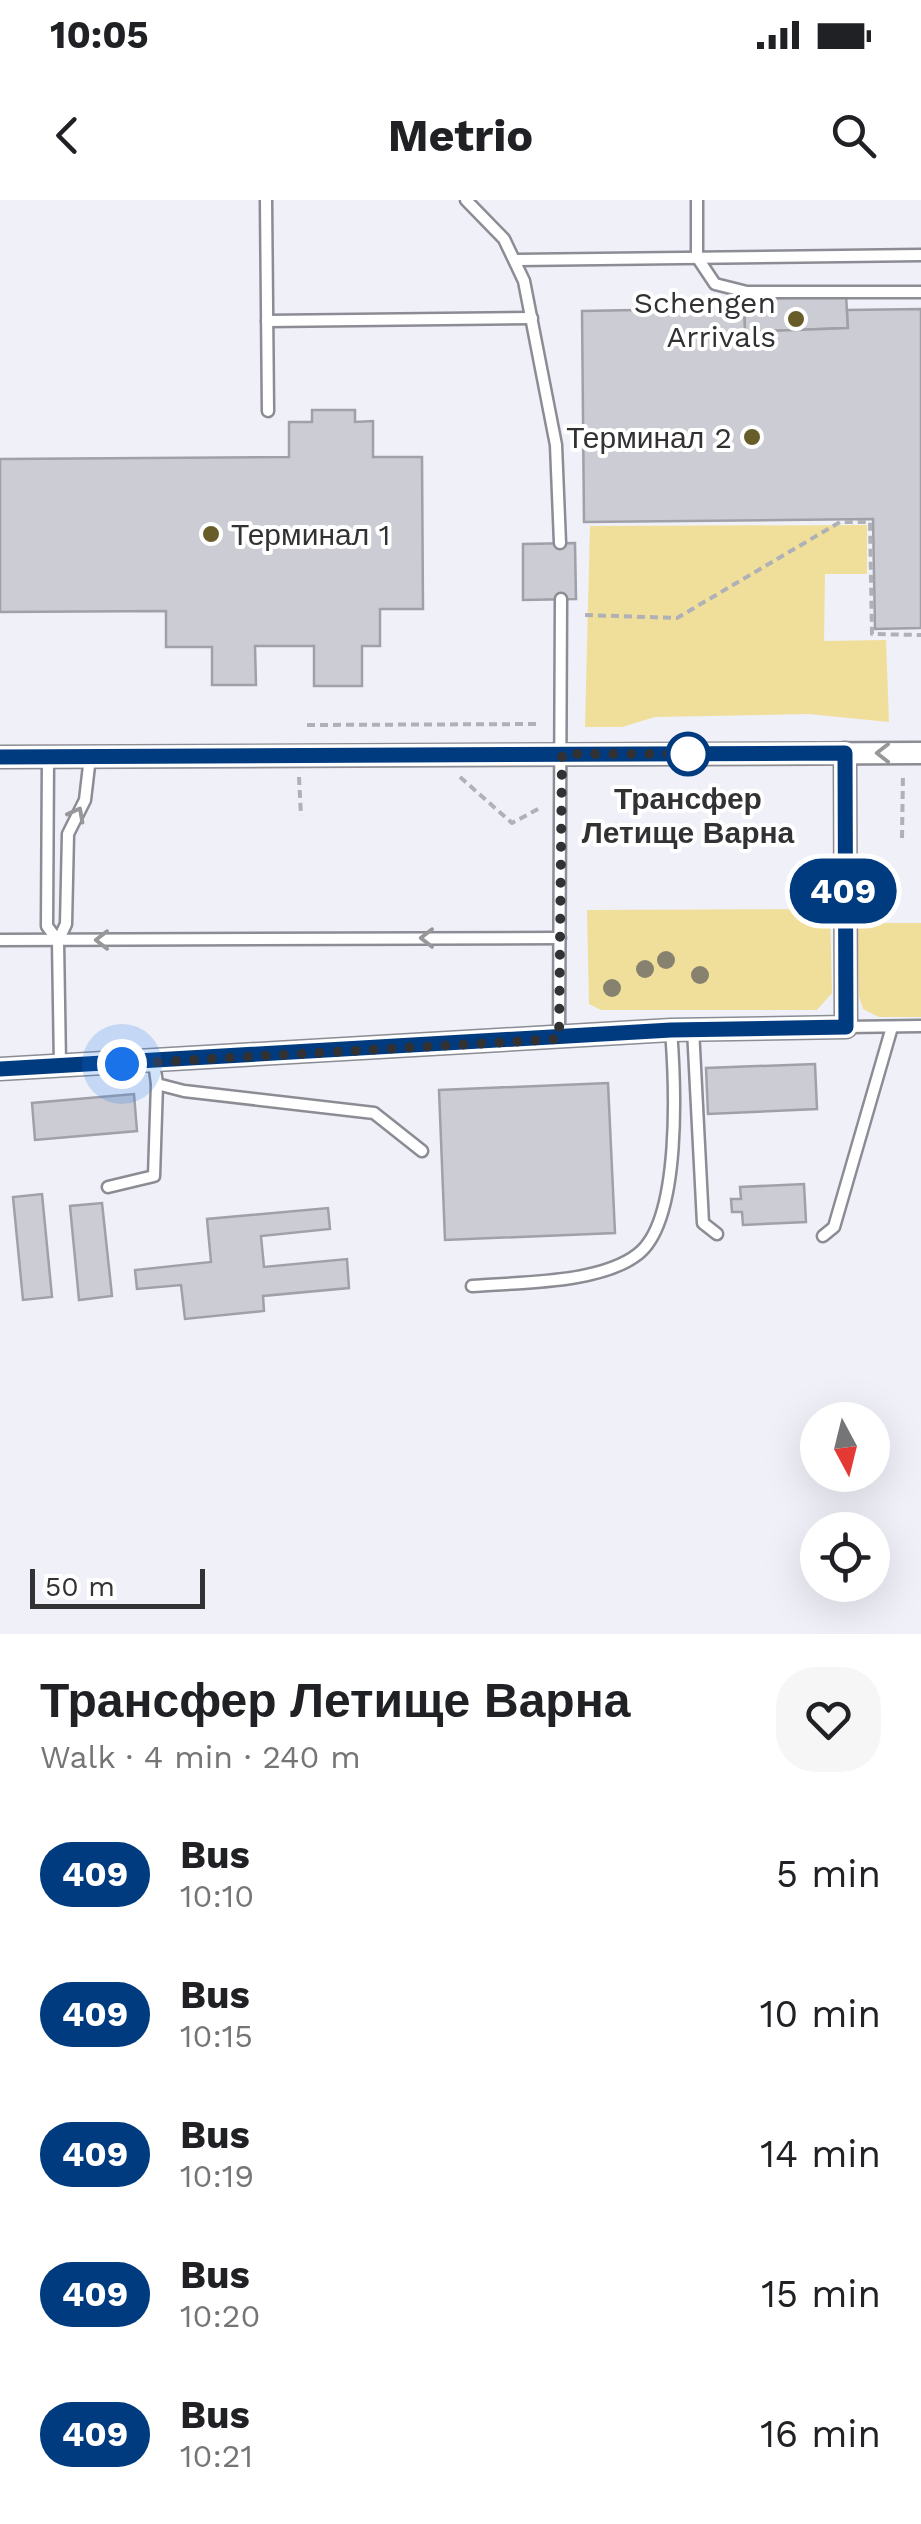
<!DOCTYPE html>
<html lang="en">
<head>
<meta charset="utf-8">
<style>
	body { margin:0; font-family:"Work Sans",sans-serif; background:#f6f6f6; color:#202124; height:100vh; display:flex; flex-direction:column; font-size:38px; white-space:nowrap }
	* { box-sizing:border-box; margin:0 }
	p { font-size:32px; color:#757577 }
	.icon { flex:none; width:55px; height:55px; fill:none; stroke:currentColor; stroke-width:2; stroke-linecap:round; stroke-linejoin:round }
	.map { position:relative; height:1434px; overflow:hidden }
	.panel { display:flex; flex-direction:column; background:#fff; flex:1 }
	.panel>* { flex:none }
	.badge { padding:0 20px; border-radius:32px; font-size:35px; line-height:65px }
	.needle { width:65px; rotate:173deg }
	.tools { position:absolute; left:800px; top:1202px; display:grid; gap:20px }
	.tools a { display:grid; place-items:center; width:90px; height:90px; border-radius:50%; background:#fff; box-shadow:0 10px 40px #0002; font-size:50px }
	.scale { position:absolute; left:30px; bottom:25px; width:175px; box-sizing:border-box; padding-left:10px; border:5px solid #323235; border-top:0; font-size:28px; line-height:35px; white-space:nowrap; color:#323235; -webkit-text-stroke:8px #fff; paint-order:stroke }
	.you { position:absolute; width:50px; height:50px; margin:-25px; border:8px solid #fff; border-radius:50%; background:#1a73e8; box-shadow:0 0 0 15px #1a73e833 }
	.map>.badge { position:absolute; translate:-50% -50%; box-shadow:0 0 0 5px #fff }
	.round { display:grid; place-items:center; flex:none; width:105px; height:105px; border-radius:40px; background:#f6f6f6 }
	.head { display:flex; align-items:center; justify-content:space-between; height:170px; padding:0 40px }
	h1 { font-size:48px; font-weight:700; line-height:75px }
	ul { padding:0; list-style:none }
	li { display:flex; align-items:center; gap:30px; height:140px; padding:0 40px }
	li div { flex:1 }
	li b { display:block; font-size:38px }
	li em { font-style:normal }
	li .badge { min-width:110px; font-weight:700; text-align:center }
	.status { display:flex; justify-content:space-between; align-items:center; height:70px; padding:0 50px; background:#fff; direction:ltr }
	.status svg { height:28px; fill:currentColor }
	header { display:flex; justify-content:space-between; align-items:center; height:130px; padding:0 40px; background:#fff; font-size:45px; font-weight:700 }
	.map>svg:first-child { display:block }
	.green { fill:#f0df9a }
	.building { fill:#cbccd4; stroke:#a0a0a8; stroke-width:2.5 }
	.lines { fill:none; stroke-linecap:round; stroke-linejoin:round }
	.service-casing { stroke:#8b8c94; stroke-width:15 }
	.minor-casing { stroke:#8b8c94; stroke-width:25 }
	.path { stroke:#b0b0b7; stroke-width:4; stroke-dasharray:8 5; stroke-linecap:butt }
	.service { stroke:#fff; stroke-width:10 }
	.minor { stroke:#fff; stroke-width:20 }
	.tree { fill:#878270 }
	.oneway { stroke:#98989a }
	.line-casing { stroke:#fff; stroke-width:22 }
	.line { stroke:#003b80; stroke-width:15 }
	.walk { stroke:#323235; stroke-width:10; stroke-dasharray:0 18 }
	.poi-dot { fill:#685c29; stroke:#fff; stroke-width:4 }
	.stop-dot { fill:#fff; stroke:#003b80; stroke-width:5 }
	.labels { text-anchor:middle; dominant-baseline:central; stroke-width:8; stroke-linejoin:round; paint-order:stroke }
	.poi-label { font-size:30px; fill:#323235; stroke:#fff; text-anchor:end }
	.stop-label { font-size:30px; font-weight:bold; fill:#323235; stroke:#fff }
</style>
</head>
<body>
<div class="status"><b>10:05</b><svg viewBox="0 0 49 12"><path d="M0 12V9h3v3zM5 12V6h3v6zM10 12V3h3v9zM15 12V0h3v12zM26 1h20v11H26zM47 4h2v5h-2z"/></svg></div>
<header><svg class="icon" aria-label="back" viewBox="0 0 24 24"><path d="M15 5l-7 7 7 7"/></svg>Metrio<svg class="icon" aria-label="search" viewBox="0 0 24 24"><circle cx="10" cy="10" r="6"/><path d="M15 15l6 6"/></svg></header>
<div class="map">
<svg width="921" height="1434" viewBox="0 0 921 1434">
	<rect width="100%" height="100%" fill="#eff0f8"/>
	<g class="green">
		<path d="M 867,325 L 867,374 L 825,374 L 824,441 L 886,440 L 889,522 L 809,514 L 655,517 L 622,527 L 585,527 L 590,326 Z"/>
		<path d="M 856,674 L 877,674 L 878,723 L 921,723 L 921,817 L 879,817 L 863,809 L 859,796 Z"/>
		<path d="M 830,709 L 832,793 L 817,810 L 601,810 L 589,804 L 587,710 Z"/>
	</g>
	<g class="building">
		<path d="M 846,95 L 848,128 L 745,132 L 744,100 Z"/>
		<path d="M 744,108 L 745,132 L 848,128 L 847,110 L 921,109 L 921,428 L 875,429 L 873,319 L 584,322 L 582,111 Z"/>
		<path d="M 312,210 L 355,210 L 355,222 L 373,221 L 373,257 L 422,257 L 423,409 L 380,409 L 380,446 L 362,446 L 362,486 L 314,486 L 314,446 L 255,446 L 256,485 L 212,485 L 212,447 L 166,447 L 166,411 L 0,412 L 0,259 L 289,257 L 289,222 L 312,222 Z"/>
		<path d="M 575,343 L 576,399 L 523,400 L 523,344 Z"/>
		<path d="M 815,864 L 817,909 L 708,914 L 706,868 Z"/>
		<path d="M 608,883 L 615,1033 L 445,1040 L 439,890 Z"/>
		<path d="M 134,894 L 137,931 L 35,940 L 32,903 Z"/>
		<path d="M 804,984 L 806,1022 L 743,1025 L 742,1012 L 732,1012 L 731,999 L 741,999 L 740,987 Z"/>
		<path d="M 42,994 L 52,1097 L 23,1100 L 13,997 Z"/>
		<path d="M 102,1003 L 112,1096 L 79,1100 L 70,1006 Z"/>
		<path d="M 328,1008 L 330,1029 L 261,1036 L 264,1067 L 347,1059 L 349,1088 L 263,1096 L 264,1111 L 185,1119 L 181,1085 L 137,1089 L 135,1070 L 211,1062 L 207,1019 Z"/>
	</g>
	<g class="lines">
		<g class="service-casing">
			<g id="service">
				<path d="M 266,0 L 268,211"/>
				<path d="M 466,0 L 504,39 L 524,81 L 556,245 L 560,343"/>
				<path d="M 697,0 L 697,57 L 715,84 L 747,92 L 921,92"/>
				<path d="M 517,60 L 921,55"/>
				<path d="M 267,121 L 532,118"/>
				<path d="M 48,557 L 47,726 L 58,741"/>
				<path d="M 0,740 L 560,738"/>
				<path d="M 846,827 L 921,826"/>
				<path d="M 693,829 L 703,1023 L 717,1034"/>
				<path d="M 559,838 L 561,399"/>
				<path d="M 154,862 L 157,884 L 184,891 L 374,913 L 422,951"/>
				<path d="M 60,865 L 58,741 L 66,724 L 68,634 L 85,600 L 90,557"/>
				<path d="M 108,987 L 154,976 L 157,884"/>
				<path d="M 823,1036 L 834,1027 L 892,827"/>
				<path d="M 472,1086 C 519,1082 600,1084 638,1054 C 682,1020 675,881 671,830"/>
			</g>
		</g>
		<g class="minor-casing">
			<g id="minor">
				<path d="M 0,557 L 921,553"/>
				<path d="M 0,869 L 671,830 L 846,827 L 845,553"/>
			</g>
		</g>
		<g class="path">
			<path d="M 585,415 L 677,418 L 840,322 L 870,322 L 872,434 L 921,435"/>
			<path d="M 307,525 L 540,524"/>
			<path d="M 299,577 L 301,616"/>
			<path d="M 460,577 L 512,623 L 540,608"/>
			<path d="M 902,638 L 903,573"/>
		</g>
		<use href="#service" class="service"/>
		<use href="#minor" class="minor"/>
	</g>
	<g class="tree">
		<circle cx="666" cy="760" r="9"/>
		<circle cx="645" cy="769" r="9"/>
		<circle cx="700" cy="775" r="9"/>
		<circle cx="612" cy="788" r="9"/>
	</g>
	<defs><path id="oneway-chevron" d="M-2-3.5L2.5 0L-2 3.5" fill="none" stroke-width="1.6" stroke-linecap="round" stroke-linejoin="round" transform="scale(2.5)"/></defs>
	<g class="oneway">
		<use href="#oneway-chevron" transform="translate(883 553) rotate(180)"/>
		<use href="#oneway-chevron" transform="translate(77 614) rotate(-62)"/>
		<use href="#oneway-chevron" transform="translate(427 738) rotate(180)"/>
		<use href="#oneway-chevron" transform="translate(102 740) rotate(-180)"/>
	</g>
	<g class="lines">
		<g class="line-casing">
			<path id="line" d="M 0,557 L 845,553 L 846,827 L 671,830 L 0,869"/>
		</g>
		<use href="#line" class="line"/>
		<path class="walk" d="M 122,864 L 559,839 L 562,554 L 688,554"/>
	</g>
	<g class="poi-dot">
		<circle cx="796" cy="119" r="10"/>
		<circle cx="752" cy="237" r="10"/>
		<circle cx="211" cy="334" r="10"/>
	</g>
	<circle class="stop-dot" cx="688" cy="554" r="20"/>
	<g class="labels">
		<g class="poi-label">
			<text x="776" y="102">Schengen<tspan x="776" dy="34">Arrivals</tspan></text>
			<text x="732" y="237">Терминал 2</text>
			<text x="231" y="334" text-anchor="start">Терминал 1</text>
		</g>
		<g class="stop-label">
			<text x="688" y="598">Трансфер<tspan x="688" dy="34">Летище Варна</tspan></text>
		</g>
	</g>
</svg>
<div class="tools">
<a><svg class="needle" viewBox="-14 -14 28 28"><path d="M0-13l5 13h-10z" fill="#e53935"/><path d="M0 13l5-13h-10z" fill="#757577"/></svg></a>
<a><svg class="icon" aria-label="locate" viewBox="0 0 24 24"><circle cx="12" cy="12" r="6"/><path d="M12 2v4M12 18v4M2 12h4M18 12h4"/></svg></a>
</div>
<div class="scale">50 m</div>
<div class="you" style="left:122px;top:864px"></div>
<b class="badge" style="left:843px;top:691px;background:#003b80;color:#fff">409</b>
</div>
<section class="panel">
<div class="head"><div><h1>Трансфер Летище Варна</h1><p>Walk · 4 min · 240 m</p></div><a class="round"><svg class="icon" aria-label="heart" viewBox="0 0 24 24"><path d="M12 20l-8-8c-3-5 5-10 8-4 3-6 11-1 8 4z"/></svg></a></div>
<ul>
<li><span class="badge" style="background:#003b80;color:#fff">409</span><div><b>Bus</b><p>10:10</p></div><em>5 min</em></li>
<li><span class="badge" style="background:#003b80;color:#fff">409</span><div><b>Bus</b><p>10:15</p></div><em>10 min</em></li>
<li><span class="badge" style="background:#003b80;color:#fff">409</span><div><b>Bus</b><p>10:19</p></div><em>14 min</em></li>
<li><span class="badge" style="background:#003b80;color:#fff">409</span><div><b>Bus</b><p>10:20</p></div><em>15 min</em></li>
<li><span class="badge" style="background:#003b80;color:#fff">409</span><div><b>Bus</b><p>10:21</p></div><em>16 min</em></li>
</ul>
</section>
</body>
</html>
